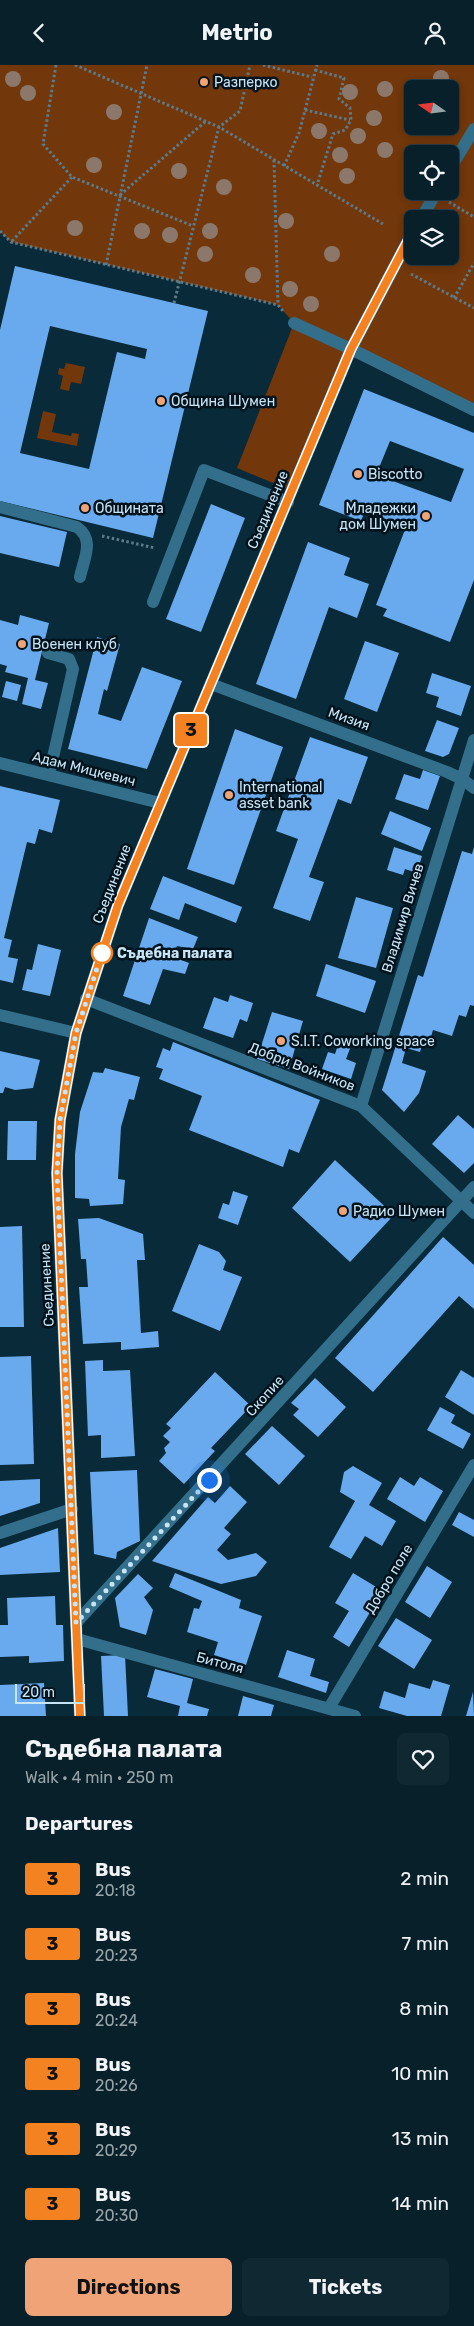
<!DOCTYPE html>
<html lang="en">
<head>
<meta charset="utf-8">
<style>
	body { margin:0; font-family:Rubik,sans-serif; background:#102832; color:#f1f3f6; height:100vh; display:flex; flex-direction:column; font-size:19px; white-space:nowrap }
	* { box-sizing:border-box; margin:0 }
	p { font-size:16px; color:#98a3a8 }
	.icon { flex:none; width:28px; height:28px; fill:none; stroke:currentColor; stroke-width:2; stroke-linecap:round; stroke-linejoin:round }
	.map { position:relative; height:1651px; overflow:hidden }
	.details { display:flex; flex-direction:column; background:#07202a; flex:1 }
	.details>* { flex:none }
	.badge { padding:0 10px; border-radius:4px; font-size:18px; line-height:32px }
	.needle { width:32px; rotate:284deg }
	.controls { position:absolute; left:404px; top:15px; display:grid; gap:10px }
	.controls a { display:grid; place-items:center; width:55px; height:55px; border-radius:8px; background:#07202a; box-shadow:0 2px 8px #0003,0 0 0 1px #283e47; font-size:25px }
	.scale { position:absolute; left:15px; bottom:12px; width:70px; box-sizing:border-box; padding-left:5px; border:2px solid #c8e5f5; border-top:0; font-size:14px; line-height:18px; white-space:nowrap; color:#c8e5f5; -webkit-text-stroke:4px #00121c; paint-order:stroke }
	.you { position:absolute; width:25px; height:25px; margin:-12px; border:4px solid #fff; border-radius:50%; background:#1a73e8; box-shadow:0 0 0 8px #1a73e833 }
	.map>.badge { position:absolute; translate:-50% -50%; box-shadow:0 0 0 2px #fff }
	h2 { padding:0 25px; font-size:19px; line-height:45px }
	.round { display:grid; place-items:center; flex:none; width:52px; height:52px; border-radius:8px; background:#102832 }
	.headline { display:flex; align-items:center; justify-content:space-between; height:85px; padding:0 25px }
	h1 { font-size:24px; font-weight:700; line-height:38px }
	.button { display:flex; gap:10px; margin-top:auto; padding:10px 25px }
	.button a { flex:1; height:58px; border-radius:8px; background:#efa376; color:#111; font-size:20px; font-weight:700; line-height:58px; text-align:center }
	.button a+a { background:#102832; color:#f1f3f6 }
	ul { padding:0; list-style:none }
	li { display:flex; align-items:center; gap:15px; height:65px; padding:0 25px }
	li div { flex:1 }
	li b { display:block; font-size:19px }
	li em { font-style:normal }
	li .badge { min-width:55px; font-weight:700; text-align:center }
	header { display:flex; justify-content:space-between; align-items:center; height:65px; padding:0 25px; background:#07202a; font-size:22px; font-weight:700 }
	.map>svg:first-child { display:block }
	.green { fill:#72370b; fill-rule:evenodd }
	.building { fill:#69a9ed; fill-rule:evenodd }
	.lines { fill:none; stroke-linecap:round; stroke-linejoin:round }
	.path { stroke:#5c7b8a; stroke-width:3; stroke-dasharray:2.5 2.5; stroke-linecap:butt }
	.service { stroke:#336f8b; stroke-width:12 }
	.pedestrian { stroke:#336f8b; stroke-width:12 }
	.minor { stroke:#336f8b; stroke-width:12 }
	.tertiary { stroke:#336f8b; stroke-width:12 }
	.tree { fill:#8c786a }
	.line-casing { stroke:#fff; stroke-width:11 }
	.line { stroke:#f58220; stroke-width:8 }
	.walk { stroke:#c8e5f5; stroke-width:5; stroke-dasharray:0 9 }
	.poi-dot { fill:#efa376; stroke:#00121c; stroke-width:2 }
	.stop-dot { fill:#fff; stroke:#f58220; stroke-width:2.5 }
	.labels { text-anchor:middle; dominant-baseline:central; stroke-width:5; stroke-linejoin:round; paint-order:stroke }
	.poi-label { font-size:14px; fill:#c8e5f5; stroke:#00121c; text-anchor:start }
	.street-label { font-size:14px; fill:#c8e5f5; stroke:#00121c }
	.stop-label { font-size:14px; font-weight:bold; fill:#c8e5f5; stroke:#00121c; text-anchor:start }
</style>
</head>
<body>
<header><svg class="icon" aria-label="back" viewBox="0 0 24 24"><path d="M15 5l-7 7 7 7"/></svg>Metrio<svg class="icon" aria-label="person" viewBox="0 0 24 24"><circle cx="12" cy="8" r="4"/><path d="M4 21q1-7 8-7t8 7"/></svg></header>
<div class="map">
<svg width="474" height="1651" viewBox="0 0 474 1651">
	<rect width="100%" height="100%" fill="#092a38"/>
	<g class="green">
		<path d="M 0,0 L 474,0 L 474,345 L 351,284 L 292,426 L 237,403 L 294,258 L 278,240 L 11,177 L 0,167 ZM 412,24 L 450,24 L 450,61 L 412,61 ZM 412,89 L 450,89 L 450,126 L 412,126 ZM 412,154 L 450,154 L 450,191 L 412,191 Z"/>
		<path d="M 66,298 L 85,302 L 81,319 L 71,317 L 69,326 L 60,324 L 63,311 L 58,309 L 59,303 L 64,304 Z"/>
		<path d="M 43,346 L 56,349 L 52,367 L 71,371 L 72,368 L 79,369 L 77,381 L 37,373 Z"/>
	</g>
	<g class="building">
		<path d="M 15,201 L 208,246 L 153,473 L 0,436 L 0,265 ZM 50,261 L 147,284 L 145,294 L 117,287 L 89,404 L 20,388 Z"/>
		<path d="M 364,324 L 474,368 L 474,515 L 450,577 L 383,551 L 387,544 L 376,540 L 406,462 L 365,446 L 361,456 L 319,440 ZM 390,376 L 464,404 L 451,437 L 376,410 Z"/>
		<path d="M 211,439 L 245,453 L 201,567 L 166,554 Z"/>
		<path d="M 0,451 L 67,467 L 59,502 L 0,488 Z"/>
		<path d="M 308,477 L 350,493 L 344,510 L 369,519 L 357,553 L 329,542 L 296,634 L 256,619 Z"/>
		<path d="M 20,550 L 49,558 L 35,615 L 48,618 L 41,644 L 22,639 L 28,613 L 5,607 L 7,601 L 0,599 L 0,555 L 18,560 Z"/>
		<path d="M 97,572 L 120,579 L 107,626 L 104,624 L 98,649 L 121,656 L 142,602 L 182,616 L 147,704 L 68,684 Z"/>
		<path d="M 365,576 L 399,588 L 377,647 L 344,634 Z"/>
		<path d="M 432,608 L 471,621 L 461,651 L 436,642 L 439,632 L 426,628 Z"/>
		<path d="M 6,616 L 21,620 L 17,636 L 2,632 Z"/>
		<path d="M 437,655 L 459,663 L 449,689 L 443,692 L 425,686 Z"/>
		<path d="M 235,664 L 283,682 L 234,820 L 187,804 Z"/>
		<path d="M 310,672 L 368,692 L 351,739 L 338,734 L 309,812 L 324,817 L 310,856 L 273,843 L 298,774 L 276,766 Z"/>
		<path d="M 423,705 L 440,711 L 428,745 L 395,734 L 404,709 L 420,714 Z"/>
		<path d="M 0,721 L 60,735 L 52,768 L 39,764 L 35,779 L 27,777 L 4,873 L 12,875 L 8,892 L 18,894 L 13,918 L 0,915 Z"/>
		<path d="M 390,746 L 431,763 L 422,786 L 381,769 Z"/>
		<path d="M 394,782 L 422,791 L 417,808 L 405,804 L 403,810 L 387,805 Z"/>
		<path d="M 474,782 L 474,941 L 470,940 L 466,952 L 459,950 L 452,971 L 433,965 L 429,979 L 423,977 L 420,987 L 406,983 L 402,998 L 426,1006 L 419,1028 L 404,1047 L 382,1025 L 418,910 L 423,912 L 462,786 L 472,789 Z"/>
		<path d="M 163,811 L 242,842 L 236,858 L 185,838 L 179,855 L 150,844 Z"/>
		<path d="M 356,832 L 393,843 L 376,903 L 338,893 Z"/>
		<path d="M 149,853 L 198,872 L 193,884 L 177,881 L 173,892 L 189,898 L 185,909 L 163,904 L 150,940 L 123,931 Z"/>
		<path d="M 38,879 L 61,885 L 50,931 L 22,925 L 27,904 L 32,905 Z"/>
		<path d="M 326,899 L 376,916 L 365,948 L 316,931 Z"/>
		<path d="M 230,930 L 253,938 L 247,957 L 240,954 L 233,973 L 203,963 L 214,932 L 228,937 Z"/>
		<path d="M 272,947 L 303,956 L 289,1004 L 257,994 Z"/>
		<path d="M 173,977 L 320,1035 L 299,1088 L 289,1084 L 283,1102 L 189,1065 L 202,1031 L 159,1014 L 163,1004 L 156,1002 L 163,983 L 170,986 Z"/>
		<path d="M 339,977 L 351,981 L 346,994 L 356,998 L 351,1014 L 322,1004 L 328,987 L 335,989 Z"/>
		<path d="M 0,986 L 40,995 L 33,1023 L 15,1025 L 5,1022 L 3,1028 L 0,1028 Z"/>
		<path d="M 105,1003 L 140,1012 L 134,1035 L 129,1034 L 121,1062 L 118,1114 L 125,1115 L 123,1139 L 90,1141 L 89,1134 L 75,1133 L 75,1089 L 80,1047 L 93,1007 L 103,1008 Z"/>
		<path d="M 458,1050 L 474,1064 L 474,1098 L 464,1108 L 432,1079 Z"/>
		<path d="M 8,1056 L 37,1056 L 36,1095 L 7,1095 Z"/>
		<path d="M 335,1095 L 394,1150 L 350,1197 L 292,1143 Z"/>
		<path d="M 233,1126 L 248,1131 L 238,1160 L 218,1153 L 223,1138 L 229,1140 Z"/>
		<path d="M 99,1153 L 143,1169 L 145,1195 L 137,1195 L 141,1268 L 158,1266 L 159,1282 L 121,1285 L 121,1277 L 83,1279 L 79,1222 L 88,1222 L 86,1194 L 81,1194 L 78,1154 Z"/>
		<path d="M 22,1161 L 24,1262 L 0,1262 L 0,1162 Z"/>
		<path d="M 443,1172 L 474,1200 L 474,1244 L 459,1231 L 373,1327 L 335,1293 Z"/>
		<path d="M 199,1179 L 219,1187 L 226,1196 L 223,1205 L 242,1212 L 220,1266 L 172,1246 Z"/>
		<path d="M 31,1291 L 34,1399 L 0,1400 L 0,1292 Z"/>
		<path d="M 103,1295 L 103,1306 L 130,1305 L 135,1391 L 101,1393 L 101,1370 L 88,1371 L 85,1296 Z"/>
		<path d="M 461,1305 L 474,1313 L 474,1350 L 445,1332 Z"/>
		<path d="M 215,1307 L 251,1341 L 211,1383 L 215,1386 L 184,1419 L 159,1396 L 166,1388 L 164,1383 L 170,1377 L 163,1371 L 171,1363 L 166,1359 Z"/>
		<path d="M 315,1313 L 346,1342 L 318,1372 L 293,1350 L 299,1344 L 291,1338 Z"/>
		<path d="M 440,1342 L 455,1350 L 451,1358 L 471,1369 L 463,1384 L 427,1365 Z"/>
		<path d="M 272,1361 L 305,1391 L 279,1420 L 245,1389 Z"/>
		<path d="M 353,1401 L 382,1418 L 369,1440 L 396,1456 L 382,1481 L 365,1471 L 351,1494 L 329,1482 L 355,1436 L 340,1427 L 344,1407 Z"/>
		<path d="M 137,1405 L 140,1476 L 117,1487 L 116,1494 L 94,1489 L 90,1407 Z"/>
		<path d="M 400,1412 L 414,1421 L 420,1412 L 443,1426 L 425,1457 L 387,1434 Z"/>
		<path d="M 40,1414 L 40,1438 L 0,1451 L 0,1416 Z"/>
		<path d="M 230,1421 L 247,1437 L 224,1463 L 231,1469 L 217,1485 L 228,1495 L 256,1488 L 267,1497 L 256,1511 L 221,1519 L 152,1496 L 208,1432 L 215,1438 Z"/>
		<path d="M 459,1447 L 474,1455 L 474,1472 L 452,1460 Z"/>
		<path d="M 58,1463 L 60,1507 L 0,1510 L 0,1483 Z"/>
		<path d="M 427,1501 L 452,1517 L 430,1553 L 405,1537 Z"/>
		<path d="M 175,1508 L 241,1535 L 239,1543 L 262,1551 L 246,1600 L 214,1590 L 218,1577 L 187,1567 L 194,1543 L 199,1544 L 202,1536 L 169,1522 Z"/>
		<path d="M 353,1508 L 383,1526 L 349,1582 L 333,1572 L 349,1546 L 335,1538 Z"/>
		<path d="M 138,1509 L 153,1523 L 144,1532 L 153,1545 L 146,1570 L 120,1562 L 115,1533 Z"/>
		<path d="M 55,1531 L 56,1560 L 63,1560 L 64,1596 L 29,1598 L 29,1591 L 0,1592 L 0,1560 L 8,1560 L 7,1533 Z"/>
		<path d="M 396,1553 L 432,1575 L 414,1604 L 378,1581 Z"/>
		<path d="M 287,1585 L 315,1594 L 310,1611 L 329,1617 L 326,1628 L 278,1612 Z"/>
		<path d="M 125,1590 L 128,1651 L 104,1651 L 101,1591 Z"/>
		<path d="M 155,1604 L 193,1614 L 187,1638 L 209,1644 L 207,1651 L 178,1651 L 180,1641 L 147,1632 Z"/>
		<path d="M 433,1615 L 450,1620 L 441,1651 L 407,1651 L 379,1643 L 384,1626 L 405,1633 L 409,1618 L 430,1624 Z"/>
		<path d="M 44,1618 L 46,1651 L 0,1651 L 0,1620 Z"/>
		<path d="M 473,1627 L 474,1651 L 466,1651 Z"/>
		<path d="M 243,1631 L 274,1640 L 271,1651 L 238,1651 Z"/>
	</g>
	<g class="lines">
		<g class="path">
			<path d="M 56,0 L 43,79 L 72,112 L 193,161"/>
			<path d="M 75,0 L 219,62 L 383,159"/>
			<path d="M 263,0 L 312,12"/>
			<path d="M 315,5 L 344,13 L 339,34 L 350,43 L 351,55 L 345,65 L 333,69 L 317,120"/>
			<path d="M 305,45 L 350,55"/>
			<path d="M 274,95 L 278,240"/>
			<path d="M 284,101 L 299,68 L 317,0"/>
			<path d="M 120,130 L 206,56"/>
			<path d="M 449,137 L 474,152"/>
			<path d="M 0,166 L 11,177 L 278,240 L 283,246"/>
			<path d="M 12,176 L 72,112"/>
			<path d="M 106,200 L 147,0"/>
			<path d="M 411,209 L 474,243"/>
			<path d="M 454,233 L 474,198"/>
			<path d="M 174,238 L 219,62 L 240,46 L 250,0"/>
			<path d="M 102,471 L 155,483"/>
		</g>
		<g class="service">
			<path d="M 294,258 L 351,284"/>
			<path d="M 0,442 L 77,462 C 95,475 84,493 80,512"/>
			<path d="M 153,537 L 204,405 L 288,437"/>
		</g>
		<path class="pedestrian" d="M 48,588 L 69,594 L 73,604 L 49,710"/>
		<g class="minor">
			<path d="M 351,284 L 474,345"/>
			<path d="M 211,619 L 447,707 L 462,714 L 474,723"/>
			<path d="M 86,934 L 361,1041 L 474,1148"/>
			<path d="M 0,950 L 76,968"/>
			<path d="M 361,1041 L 474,675"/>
			<path d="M 0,1468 L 72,1444"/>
			<path d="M 76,1558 L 474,1122"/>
			<path d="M 77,1574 L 355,1651"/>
			<path d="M 329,1643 L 474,1400"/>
		</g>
		<g class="tertiary">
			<path d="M 450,104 L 474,64"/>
			<path d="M 421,154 L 437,126"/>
			<path d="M 0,698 L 160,738"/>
			<path d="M 80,1651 L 57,1108 L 60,1055 L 76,968 L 118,840 L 351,284 L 412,168"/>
		</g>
	</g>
	<g class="tree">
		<circle cx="441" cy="13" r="8"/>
		<circle cx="13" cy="14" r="8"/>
		<circle cx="385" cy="24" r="8"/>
		<circle cx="350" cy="27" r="8"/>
		<circle cx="28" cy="28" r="8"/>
		<circle cx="114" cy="47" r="8"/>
		<circle cx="374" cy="53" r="8"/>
		<circle cx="319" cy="66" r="8"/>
		<circle cx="358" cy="71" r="8"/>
		<circle cx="385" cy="85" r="8"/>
		<circle cx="340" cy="90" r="8"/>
		<circle cx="94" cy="100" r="8"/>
		<circle cx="179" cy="106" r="8"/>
		<circle cx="347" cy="111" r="8"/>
		<circle cx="224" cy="122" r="8"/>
		<circle cx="286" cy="156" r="8"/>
		<circle cx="75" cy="163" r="8"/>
		<circle cx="142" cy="166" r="8"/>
		<circle cx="210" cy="166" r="8"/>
		<circle cx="170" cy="170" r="8"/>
		<circle cx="205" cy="189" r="8"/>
		<circle cx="332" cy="189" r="8"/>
		<circle cx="253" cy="210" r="8"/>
		<circle cx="290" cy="224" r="8"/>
		<circle cx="311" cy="239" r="8"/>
	</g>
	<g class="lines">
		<g class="line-casing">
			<path id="line" d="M 80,1651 L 57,1108 L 60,1055 L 76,968 L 118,840 L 351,284 L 412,168"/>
		</g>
		<use href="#line" class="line"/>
		<path class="walk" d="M 102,888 L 76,968 L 60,1055 L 57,1108 L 76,1558 L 209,1415"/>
	</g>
	<g class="poi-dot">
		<circle cx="204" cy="17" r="5"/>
		<circle cx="161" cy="336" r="5"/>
		<circle cx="358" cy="409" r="5"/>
		<circle cx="85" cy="443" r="5"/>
		<circle cx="426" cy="451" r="5"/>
		<circle cx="22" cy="579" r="5"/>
		<circle cx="229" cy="730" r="5"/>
		<circle cx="281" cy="976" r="5"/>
		<circle cx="343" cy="1146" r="5"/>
	</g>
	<circle class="stop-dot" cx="102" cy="888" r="10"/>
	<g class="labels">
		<g class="poi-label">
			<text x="214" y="17">Разперко</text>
			<text x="171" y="336">Община Шумен</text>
			<text x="368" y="409">Biscotto</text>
			<text x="95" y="443">Общината</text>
			<text x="416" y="443" text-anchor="end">Младежки<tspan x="416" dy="16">дом Шумен</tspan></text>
			<text x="32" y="579">Военен клуб</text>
			<text x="239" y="722">International<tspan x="239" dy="16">asset bank</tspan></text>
			<text x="291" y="976">S.I.T. Coworking space</text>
			<text x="353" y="1146">Радио Шумен</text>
		</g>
		<g class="street-label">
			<text transform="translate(268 445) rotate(-67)">Съединение</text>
			<text transform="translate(349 654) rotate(20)">Мизия</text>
			<text transform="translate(84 704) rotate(14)">Адам Мицкевич</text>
			<text transform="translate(112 819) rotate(-69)">Съединение</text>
			<text transform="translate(403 853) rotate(-73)">Владимир Вичев</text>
			<text transform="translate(302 1002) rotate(21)">Добри Войников</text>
			<text transform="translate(47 1220) rotate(-93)">Съединение</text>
			<text transform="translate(265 1331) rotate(-48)">Скопие</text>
			<text transform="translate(389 1514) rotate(-59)">Добро поле</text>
			<text transform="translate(220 1598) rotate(15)">Битоля</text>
		</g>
		<g class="stop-label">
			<text x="117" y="888">Съдебна палата</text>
		</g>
	</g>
</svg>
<div class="controls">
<a><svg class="needle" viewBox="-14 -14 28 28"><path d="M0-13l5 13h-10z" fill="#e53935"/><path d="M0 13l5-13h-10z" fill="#98a3a8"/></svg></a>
<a><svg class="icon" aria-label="locate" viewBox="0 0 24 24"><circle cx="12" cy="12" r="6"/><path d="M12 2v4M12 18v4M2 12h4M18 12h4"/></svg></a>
<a><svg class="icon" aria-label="layers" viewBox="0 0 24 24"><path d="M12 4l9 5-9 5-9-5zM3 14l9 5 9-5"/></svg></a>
</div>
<div class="scale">20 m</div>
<div class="you" style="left:209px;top:1415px"></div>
<b class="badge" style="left:191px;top:665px;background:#f58220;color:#111">3</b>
</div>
<section class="details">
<div class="headline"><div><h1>Съдебна палата</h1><p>Walk · 4 min · 250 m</p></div><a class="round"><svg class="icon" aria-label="heart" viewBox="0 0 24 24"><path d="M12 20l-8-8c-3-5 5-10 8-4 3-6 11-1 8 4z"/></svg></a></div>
<h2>Departures</h2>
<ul>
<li><span class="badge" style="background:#f58220;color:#111">3</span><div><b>Bus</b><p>20:18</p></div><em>2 min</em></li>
<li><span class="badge" style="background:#f58220;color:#111">3</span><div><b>Bus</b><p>20:23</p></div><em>7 min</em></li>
<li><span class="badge" style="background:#f58220;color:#111">3</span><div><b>Bus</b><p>20:24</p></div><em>8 min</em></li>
<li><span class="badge" style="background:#f58220;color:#111">3</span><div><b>Bus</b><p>20:26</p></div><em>10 min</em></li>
<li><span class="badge" style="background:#f58220;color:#111">3</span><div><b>Bus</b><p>20:29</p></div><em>13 min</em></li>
<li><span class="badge" style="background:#f58220;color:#111">3</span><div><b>Bus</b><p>20:30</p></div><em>14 min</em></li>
</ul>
<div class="button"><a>Directions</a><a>Tickets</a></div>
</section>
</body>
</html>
